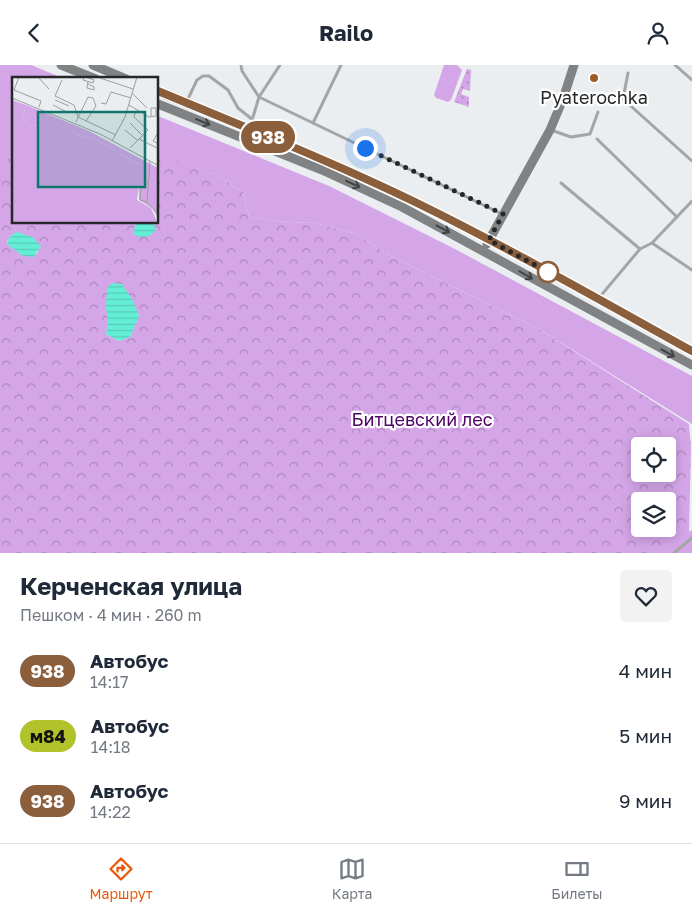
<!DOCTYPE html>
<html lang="ru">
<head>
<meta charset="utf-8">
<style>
	body { margin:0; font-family:"Golos Text",sans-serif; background:#f2f2f3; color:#1f2937; height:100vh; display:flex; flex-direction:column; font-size:19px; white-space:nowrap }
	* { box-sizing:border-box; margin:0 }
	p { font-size:16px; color:#747a83 }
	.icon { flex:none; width:28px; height:28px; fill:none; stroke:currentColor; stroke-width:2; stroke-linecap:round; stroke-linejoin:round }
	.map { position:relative; height:488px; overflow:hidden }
	.details { display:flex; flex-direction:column; background:#fff; flex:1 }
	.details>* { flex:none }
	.badge { padding:0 10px; border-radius:16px; font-size:18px; line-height:32px }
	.tools { position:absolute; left:631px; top:372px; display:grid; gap:10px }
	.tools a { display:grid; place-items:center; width:45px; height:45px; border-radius:5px; background:#fff; box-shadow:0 2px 12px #0003; font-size:25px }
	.you { position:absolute; width:25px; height:25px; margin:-12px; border:4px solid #fff; border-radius:50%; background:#1a73e8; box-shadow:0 0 0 8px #1a73e833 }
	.map>.badge { position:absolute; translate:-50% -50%; box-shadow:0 0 0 2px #fff }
	.round { display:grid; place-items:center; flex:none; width:52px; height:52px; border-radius:5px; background:#f2f2f3 }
	.summary { display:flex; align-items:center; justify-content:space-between; height:85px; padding:0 20px }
	h1 { font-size:24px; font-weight:700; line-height:38px }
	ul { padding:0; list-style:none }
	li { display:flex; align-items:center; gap:15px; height:65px; padding:0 20px }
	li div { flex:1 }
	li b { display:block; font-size:19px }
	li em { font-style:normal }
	li .badge { min-width:55px; font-weight:700; text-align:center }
	header { display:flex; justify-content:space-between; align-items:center; height:65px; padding:0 20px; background:#fff; font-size:22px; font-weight:700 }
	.tabs { display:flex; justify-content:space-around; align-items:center; height:70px; border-top:1px solid #e0e1e3; background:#fff; font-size:14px; color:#747a83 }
	.tabs a { display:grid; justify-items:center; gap:2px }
	.tabs .selected { color:#ea580c }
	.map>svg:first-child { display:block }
	.green { fill:#d4a6e8 }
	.forest { fill:url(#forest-crowns); fill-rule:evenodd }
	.park { fill:url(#park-dots) }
	.water { fill:url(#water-rules) }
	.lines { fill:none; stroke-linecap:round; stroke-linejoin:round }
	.lane { stroke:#a4a5a5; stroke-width:3 }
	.secondary { stroke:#808283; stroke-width:9 }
	.oneway { stroke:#414243 }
	.line-casing { stroke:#fff; stroke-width:11 }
	.line { stroke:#8b5e3c; stroke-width:8 }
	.walk { stroke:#262728; stroke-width:5; stroke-dasharray:0 9 }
	.poi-dot { fill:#9d5d27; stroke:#fff; stroke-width:2 }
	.stop-dot { fill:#fff; stroke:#8b5e3c; stroke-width:2.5 }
	.labels { text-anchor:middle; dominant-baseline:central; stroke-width:4.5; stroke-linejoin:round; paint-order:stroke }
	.poi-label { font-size:18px; fill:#262728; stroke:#fff }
	.park-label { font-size:18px; fill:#500467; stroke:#fff }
	.inset-road { fill:none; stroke:#9c9ea0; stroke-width:1 }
	.view { fill:#0f766e; fill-opacity:0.15; stroke:#0f766e; stroke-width:2.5 }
	.inset-edge { fill:none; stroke:#262728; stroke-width:2.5 }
</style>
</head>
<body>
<header><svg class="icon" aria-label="back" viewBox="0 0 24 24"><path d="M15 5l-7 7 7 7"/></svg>Railo<svg class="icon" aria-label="person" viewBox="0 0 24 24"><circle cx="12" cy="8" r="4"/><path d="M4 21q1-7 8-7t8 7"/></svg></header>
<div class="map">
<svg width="692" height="488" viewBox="0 0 692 488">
	<defs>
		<pattern id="forest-crowns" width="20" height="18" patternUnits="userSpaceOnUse" patternTransform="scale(1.25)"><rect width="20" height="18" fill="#d4a6e8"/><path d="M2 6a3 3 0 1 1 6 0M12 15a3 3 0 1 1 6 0" fill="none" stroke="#ac87bc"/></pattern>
		<pattern id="park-dots" width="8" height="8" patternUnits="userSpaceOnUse" patternTransform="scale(1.25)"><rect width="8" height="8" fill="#d4a6e8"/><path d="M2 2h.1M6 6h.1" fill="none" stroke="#ac87bc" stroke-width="1.8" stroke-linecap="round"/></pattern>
		<pattern id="water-rules" width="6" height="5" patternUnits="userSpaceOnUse" patternTransform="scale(1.25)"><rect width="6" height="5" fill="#64eed7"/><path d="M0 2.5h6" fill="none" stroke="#57ccb9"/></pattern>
	</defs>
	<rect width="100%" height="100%" fill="#ebeef0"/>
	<g class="green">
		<path d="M 0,0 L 31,0 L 65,14 L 14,14 L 14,85 L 2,104 L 0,103 Z"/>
		<path d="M 444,0 L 457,0 L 462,5 L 451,35 L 448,37 L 436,33 L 434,30 Z"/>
		<path d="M 158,51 L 329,121 L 453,183 L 692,311 L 692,359 L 539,264 L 389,190 L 357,169 L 312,157 L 293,158 L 249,152 L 243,127 L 215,109 L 158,91 Z"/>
		<path d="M 692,465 L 692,488 L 656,488 L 656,486 Z"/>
	</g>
	<path class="forest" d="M 14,85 L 14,158 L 136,158 L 133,169 L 154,158 L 153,158 L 158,158 L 158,91 L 161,91 L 215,109 L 243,127 L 249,152 L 293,158 L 312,157 L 357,169 L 389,190 L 539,264 L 689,359 L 691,382 L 689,467 L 656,488 L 0,488 L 0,103 L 2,103 ZM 11,170 L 40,181 L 37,189 L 23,191 L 7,177 ZM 107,222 L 139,250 L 130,272 L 119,276 L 106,269 L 108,257 ZM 640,381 L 668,381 L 668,409 L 640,409 ZM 640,436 L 668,436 L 668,464 L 640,464 Z"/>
	<path class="park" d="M 467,4 L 471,5 L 470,26 L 463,24 L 461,29 L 469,32 L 469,42 L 454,37 Z"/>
	<g class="water">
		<path d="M 136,158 L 153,158 L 156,164 C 151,173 141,174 133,169 Z"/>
		<path d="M 17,167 L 32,172 L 41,181 L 34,192 L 23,191 L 8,180 C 7,173 11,170 17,167 Z"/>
		<path d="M 113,218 L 122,219 L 132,234 L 139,251 L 130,272 L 119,276 L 106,269 L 108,257 L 106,243 L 107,222 Z"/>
	</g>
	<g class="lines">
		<g class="lane">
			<path d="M 241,0 L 242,6 L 259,32 L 502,149"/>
			<path d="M 675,0 L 692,15"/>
			<path d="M 628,8 L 623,34 L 692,96"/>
			<path d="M 186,38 L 197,15 L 203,11 L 209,11 L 228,25 L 238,43 L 253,55"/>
			<path d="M 313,58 L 341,0"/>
			<path d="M 250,62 L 259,32 L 280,0"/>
			<path d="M 551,65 L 571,72 L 590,69 L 598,47"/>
			<path d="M 597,74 L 677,152"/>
			<path d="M 561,118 L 640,184"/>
			<path d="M 652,178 L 692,205"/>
			<path d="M 598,234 L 640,184 L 652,178 L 692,136"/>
			<path d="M 674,488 L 692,473"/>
		</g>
		<g class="secondary">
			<path d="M 61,0 L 96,14"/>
			<path d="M 93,0 L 126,14"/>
			<path d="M 158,27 C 244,62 331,96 415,137 C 509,182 600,236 692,286"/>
			<path d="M 158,39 L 322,105 L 402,142 L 692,300"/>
			<path d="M 487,179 L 550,65 L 563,34 L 574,0"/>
		</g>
	</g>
	<defs><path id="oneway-shaft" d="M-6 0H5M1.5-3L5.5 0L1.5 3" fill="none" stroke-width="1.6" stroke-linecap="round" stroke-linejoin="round" transform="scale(1.25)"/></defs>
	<g class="oneway">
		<use href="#oneway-shaft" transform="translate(203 57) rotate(22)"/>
		<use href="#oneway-shaft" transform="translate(353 119) rotate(25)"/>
		<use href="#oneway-shaft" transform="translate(443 164) rotate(28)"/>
		<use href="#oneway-shaft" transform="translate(526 210) rotate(30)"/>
		<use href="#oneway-shaft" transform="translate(668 288) rotate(29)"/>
	</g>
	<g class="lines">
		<g class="line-casing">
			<path id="line" d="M 158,26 C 244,62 331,96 415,137 C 509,183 600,235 692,286"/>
		</g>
		<use href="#line" class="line"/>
		<path class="walk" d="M 365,83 L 503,149 L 489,175 L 548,207"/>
	</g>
	<circle class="poi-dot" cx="594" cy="13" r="5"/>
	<circle class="stop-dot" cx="548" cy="207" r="10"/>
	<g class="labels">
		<g class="poi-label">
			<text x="594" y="32">Pyaterochka</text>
		</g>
		<g class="park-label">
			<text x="422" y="354">Битцевский лес</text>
		</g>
	</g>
	<g transform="translate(12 12)">
		<rect width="146" height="146" fill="#ebeef0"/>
		<path d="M 14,28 L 77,54 L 146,91 L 146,141 L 140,131 L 127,123 L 127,110 L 133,107 L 134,91 L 81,61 L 64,58 L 59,52 L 30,47 L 21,49 L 10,43 Z" fill="#d4a6e8"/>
		<path d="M 0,23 L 14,28 L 10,43 L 21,49 L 34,46 L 59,52 L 64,58 L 81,61 L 132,90 L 132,107 L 127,110 L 125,123 L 139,131 L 146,147 L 0,146 Z" fill="#d4a6e8"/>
		<path class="inset-road" d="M 7,0 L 2,13 L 29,24 L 27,30M 26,0 L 37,12M 72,0 L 71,3 L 81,6 L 82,3 L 74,0M 85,0 L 121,12M 50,3 L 43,19 L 62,28 L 66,40 L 104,58M 76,7 L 82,10 L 82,13 L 75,11 L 75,10 L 76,5M 120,16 L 135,31M 0,21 L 88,57 L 147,89M 43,23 L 57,29M 89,26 L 94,27 L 99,15 L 119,21M 41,28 L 55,35M 117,28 L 137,40 L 144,39 L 144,31 L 139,31 L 139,39M 64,45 L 76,20 L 81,21 L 84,29 L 74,44M 118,46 L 130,58M 113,53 L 125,63M 147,54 L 141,64 L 147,67M 127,62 L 147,72M 100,64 L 113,40 L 125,0M 118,71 L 136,53 L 122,40 L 123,36M 138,84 L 135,125 L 147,138M 135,125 L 128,123 L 129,112 L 136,106M 145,133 L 146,111"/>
		<path class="view" d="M 26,35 L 133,35 L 133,110 L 26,110 Z"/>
		<rect width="146" height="146" class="inset-edge"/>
	</g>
</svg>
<div class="tools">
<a><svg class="icon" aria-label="locate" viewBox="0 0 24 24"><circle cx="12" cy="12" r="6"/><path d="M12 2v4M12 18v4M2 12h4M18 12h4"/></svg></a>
<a><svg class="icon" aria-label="layers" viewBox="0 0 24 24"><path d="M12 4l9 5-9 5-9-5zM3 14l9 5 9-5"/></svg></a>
</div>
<div class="you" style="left:365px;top:83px"></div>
<b class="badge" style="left:268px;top:72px;background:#8b5e3c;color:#fff">938</b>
</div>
<section class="details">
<div class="summary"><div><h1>Керченская улица</h1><p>Пешком · 4 мин · 260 m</p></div><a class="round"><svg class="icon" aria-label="heart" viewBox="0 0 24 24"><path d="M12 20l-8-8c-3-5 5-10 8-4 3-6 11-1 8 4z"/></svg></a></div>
<ul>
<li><span class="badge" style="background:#8b5e3c;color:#fff">938</span><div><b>Автобус</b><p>14:17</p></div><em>4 мин</em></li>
<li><span class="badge" style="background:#b2c22b;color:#111">м84</span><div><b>Автобус</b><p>14:18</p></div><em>5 мин</em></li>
<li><span class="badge" style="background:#8b5e3c;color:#fff">938</span><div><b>Автобус</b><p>14:22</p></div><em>9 мин</em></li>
</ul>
</section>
<nav class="tabs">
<a class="selected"><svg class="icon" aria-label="directions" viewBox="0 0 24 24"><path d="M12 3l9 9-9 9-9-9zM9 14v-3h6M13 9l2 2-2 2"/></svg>Маршрут</a>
<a><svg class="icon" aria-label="map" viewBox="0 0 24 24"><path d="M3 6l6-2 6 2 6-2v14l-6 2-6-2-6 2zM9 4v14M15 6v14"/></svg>Карта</a>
<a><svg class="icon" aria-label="tickets" viewBox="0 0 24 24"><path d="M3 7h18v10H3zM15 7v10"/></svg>Билеты</a>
</nav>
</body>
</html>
